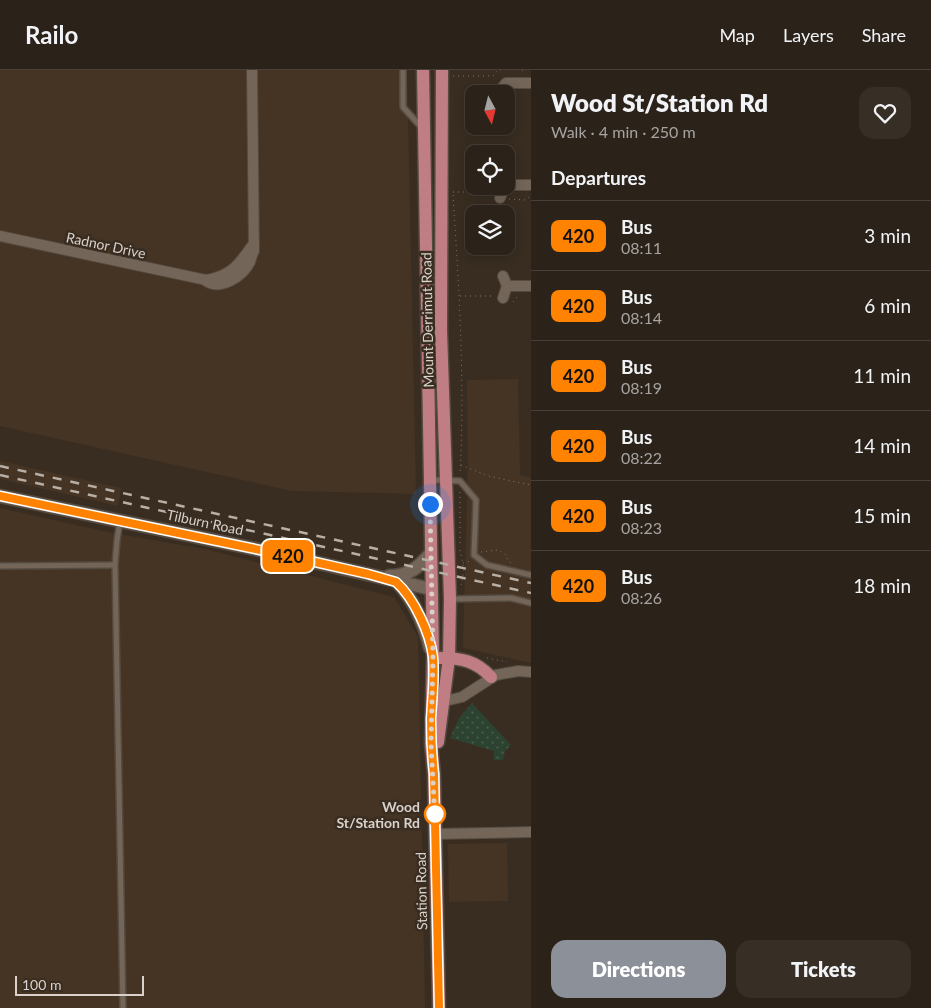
<!DOCTYPE html>
<html lang="en">
<head>
<meta charset="utf-8">
<style>
	body { margin:0; font-family:Lato,sans-serif; background:#372f26; color:#f1f3f6; height:100vh; display:flex; flex-direction:column; font-size:19px; white-space:nowrap }
	* { box-sizing:border-box; margin:0 }
	p { font-size:16px; color:#a6a4a2 }
	.icon { flex:none; width:28px; height:28px; fill:none; stroke:currentColor; stroke-width:2; stroke-linecap:round; stroke-linejoin:round }
	.map { position:relative; flex:1; overflow:hidden }
	.drawer { display:flex; flex-direction:column; background:#2b2219; width:400px }
	.drawer>* { flex:none }
	.badge { padding:0 10px; border-radius:8px; font-size:18px; line-height:32px }
	.needle { width:32px; rotate:173deg }
	.fabs { position:absolute; left:465px; top:15px; display:grid; gap:10px }
	.fabs a { display:grid; place-items:center; width:50px; height:50px; border-radius:10px; background:#2b2219; box-shadow:0 2px 12px #0003,0 0 0 1px #473f38; font-size:25px }
	.scale { position:absolute; left:15px; bottom:12px; width:129px; box-sizing:border-box; padding-left:5px; border:2px solid #d9d1ca; border-top:0; font-size:14px; line-height:18px; white-space:nowrap; color:#d9d1ca; -webkit-text-stroke:4px #392d21; paint-order:stroke }
	.you { position:absolute; width:25px; height:25px; margin:-12px; border:4px solid #fff; border-radius:50%; background:#1a73e8; box-shadow:0 0 0 8px #1a73e833 }
	.map>.badge { position:absolute; translate:-50% -50%; box-shadow:0 0 0 2px #fff }
	h2 { padding:0 20px; font-size:19px; line-height:45px }
	.round { display:grid; place-items:center; flex:none; width:52px; height:52px; border-radius:15px; background:#372f26 }
	.overview { display:flex; align-items:center; justify-content:space-between; height:85px; padding:0 20px }
	h1 { font-size:24px; font-weight:800; line-height:38px }
	.cta { display:flex; gap:10px; margin-top:auto; padding:10px 20px }
	.cta a { flex:1; height:58px; border-radius:15px; background:#8c9099; color:#fff; font-size:20px; font-weight:800; line-height:58px; text-align:center }
	.cta a+a { background:#372f26; color:#f1f3f6 }
	ul { padding:0; list-style:none }
	li { display:flex; align-items:center; gap:15px; height:70px; padding:0 20px; border-top:1px solid #473f38 }
	li div { flex:1 }
	li b { display:block; font-size:19px }
	li em { font-style:normal }
	li .badge { min-width:55px; font-weight:700; text-align:center }
	header { display:flex; align-items:center; gap:30px; box-sizing:border-box; height:70px; padding:0 25px; background:#2b2219; border-bottom:1px solid #473f38 }
	header strong { font-size:24px }
	nav { display:flex; gap:28px; margin-inline-start:auto; font-size:18px }
	main { display:flex; flex:1; min-height:0 }
	.map>svg:first-child { display:block }
	.built { fill:#453423 }
	.park { fill:url(#park-dots) }
	.lines { fill:none; stroke-linecap:round; stroke-linejoin:round }
	.lane-casing { stroke:#544a40; stroke-width:8 }
	.street-casing { stroke:#544a40; stroke-width:12 }
	.secondary-casing { stroke:#544a40; stroke-width:15 }
	.primary-casing { stroke:#544a40; stroke-width:15 }
	.path { stroke:#7f746a; stroke-width:1; stroke-dasharray:1 4; stroke-linecap:butt }
	.lane { stroke:#736557; stroke-width:5 }
	.street { stroke:#736557; stroke-width:10 }
	.secondary { stroke:#736557; stroke-width:12 }
	.primary { stroke:#c07e84; stroke-width:12 }
	.rail { stroke:#b7aea6; stroke-width:2.5; stroke-dasharray:9 9; stroke-linecap:butt }
	.line-casing { stroke:#fff; stroke-width:11 }
	.line { stroke:#ff8200; stroke-width:8 }
	.walk { stroke:#d9d1ca; stroke-width:5; stroke-dasharray:0 9 }
	.stop-dot { fill:#fff; stroke:#ff8200; stroke-width:2.5 }
	.labels { text-anchor:middle; dominant-baseline:central; stroke-width:5; stroke-linejoin:round; paint-order:stroke }
	.street-label { font-size:14px; fill:#d9d1ca; stroke:#392d21 }
	.stop-label { font-size:14px; font-weight:bold; fill:#d9d1ca; stroke:#392d21; text-anchor:end }
</style>
</head>
<body>
<header>
<strong>Railo</strong>
<nav><a>Map</a><a>Layers</a><a>Share</a></nav>
</header>
<main>
<div class="map">
<svg width="531" height="938" viewBox="0 0 531 938">
	<defs>
		<pattern id="park-dots" width="8" height="8" patternUnits="userSpaceOnUse" patternTransform="scale(1.25)"><rect width="8" height="8" fill="#2c4331"/><path d="M2 2h.1M6 6h.1" fill="none" stroke="#4a5d4e" stroke-width="1.8" stroke-linecap="round"/></pattern>
	</defs>
	<rect width="100%" height="100%" fill="#392d21"/>
	<g class="built">
		<path d="M 0,0 L 407,0 L 416,424 L 292,421 L 0,356 Z"/>
		<path d="M 518,309 L 520,405 L 531,408 L 531,593 L 463,578 L 468,394 L 467,310 Z"/>
		<path d="M 0,391 L 121,418 L 118,436 L 0,409 Z"/>
		<path d="M 0,438 L 103,461 L 209,480 L 394,527 L 418,567 L 425,938 L 0,938 Z"/>
		<path d="M 507,773 L 508,831 L 449,832 L 448,774 Z"/>
	</g>
	<path class="park" d="M 472,633 L 511,675 L 505,681 L 503,690 L 494,690 L 494,681 L 450,668 L 459,648 Z"/>
	<g class="lines">
		<g class="lane-casing">
			<g id="lane">
				<path d="M 403,0 L 403,37 L 422,58"/>
				<path d="M 432,414 L 432,412 L 437,410 L 460,411 L 476,430 L 474,485 L 487,495 L 531,505"/>
				<path d="M 120,451 L 117,470 L 115,495 L 123,938"/>
				<path d="M 0,496 L 115,495"/>
				<path d="M 450,529 L 511,528 L 531,533"/>
			</g>
		</g>
		<g class="street-casing">
			<g id="street">
				<path d="M 497,24 L 506,13 L 531,13"/>
				<path d="M 506,115 L 531,115"/>
				<path d="M 500,128 L 505,116"/>
				<path d="M 0,166 L 206,210 C 232,206 240,193 254,173"/>
				<path d="M 503,206 L 507,216 L 503,228"/>
				<path d="M 206,211 C 221,221 243,206 250,192 C 251,189 252,184 254,181 L 252,0"/>
				<path d="M 507,216 L 531,216"/>
				<path d="M 437,633 L 462,627 L 496,605 L 518,601 L 531,602"/>
				<path d="M 435,764 L 531,762"/>
			</g>
		</g>
		<g class="secondary-casing">
			<g id="secondary">
				<path d="M 0,426 L 284,485 L 431,519"/>
				<path d="M 389,506 C 409,506 418,498 431,483"/>
				<path d="M 396,511 C 413,528 425,555 430,578"/>
			</g>
		</g>
		<g class="primary-casing">
			<g id="primary">
				<path d="M 423,0 L 433,588 L 431,673 L 434,704 L 439,938"/>
				<path d="M 440,588 C 462,588 476,591 491,607"/>
				<path d="M 438,672 L 449,588 L 450,529 L 441,261 L 442,0"/>
			</g>
		</g>
		<g class="path">
			<path d="M 522,0 L 526,3"/>
			<path d="M 453,6 L 493,6 L 498,0 L 501,0"/>
			<path d="M 453,122 L 485,122 L 491,125"/>
			<path d="M 453,125 C 459,218 465,311 460,403"/>
			<path d="M 509,129 L 526,130 L 531,125"/>
			<path d="M 460,226 L 494,226"/>
			<path d="M 513,232 L 518,226"/>
			<path d="M 461,395 L 488,406 L 531,415"/>
			<path d="M 460,422 L 460,476"/>
			<path d="M 460,480 L 464,500 L 461,515"/>
			<path d="M 481,482 L 498,480 L 506,485 L 508,491 L 513,494"/>
			<path d="M 463,493 L 471,491"/>
			<path d="M 487,588 L 507,592"/>
		</g>
		<use href="#lane" class="lane"/>
		<use href="#street" class="street"/>
		<use href="#secondary" class="secondary"/>
		<use href="#primary" class="primary"/>
		<g class="rail">
			<path d="M 0,396 L 531,513"/>
			<path d="M 0,405 L 531,523"/>
		</g>
	</g>
	<g class="lines">
		<g class="line-casing">
			<path id="line" d="M 0,426 L 284,485 L 368,504 L 396,512 C 414,528 430,563 433,587 C 435,607 432,629 431,649 C 431,667 432,686 434,704 L 439,938"/>
		</g>
		<use href="#line" class="line"/>
		<path class="walk" d="M 430,434 L 433,588 L 431,673 L 435,749 L 435,744"/>
	</g>
	<circle class="stop-dot" cx="435" cy="744" r="10"/>
	<g class="labels">
		<g class="street-label">
			<text transform="translate(106 175) rotate(12)">Radnor Drive</text>
			<text transform="translate(427 250) rotate(-91)">Mount Derrimut Road</text>
			<text transform="translate(205 452) rotate(12)">Tilburn Road</text>
			<text transform="translate(421 821) rotate(-91)">Station Road</text>
		</g>
		<g class="stop-label">
			<text x="420" y="736">Wood<tspan x="420" dy="16">St/Station Rd</tspan></text>
		</g>
	</g>
</svg>
<div class="fabs">
<a><svg class="needle" viewBox="-14 -14 28 28"><path d="M0-13l5 13h-10z" fill="#e53935"/><path d="M0 13l5-13h-10z" fill="#a6a4a2"/></svg></a>
<a><svg class="icon" aria-label="locate" viewBox="0 0 24 24"><circle cx="12" cy="12" r="6"/><path d="M12 2v4M12 18v4M2 12h4M18 12h4"/></svg></a>
<a><svg class="icon" aria-label="layers" viewBox="0 0 24 24"><path d="M12 4l9 5-9 5-9-5zM3 14l9 5 9-5"/></svg></a>
</div>
<div class="scale">100 m</div>
<div class="you" style="left:430px;top:434px"></div>
<b class="badge" style="left:288px;top:486px;background:#ff8200;color:#111">420</b>
</div>
<section class="drawer">
<div class="overview"><div><h1>Wood St/Station Rd</h1><p>Walk · 4 min · 250 m</p></div><a class="round"><svg class="icon" aria-label="heart" viewBox="0 0 24 24"><path d="M12 20l-8-8c-3-5 5-10 8-4 3-6 11-1 8 4z"/></svg></a></div>
<h2>Departures</h2>
<ul>
<li><span class="badge" style="background:#ff8200;color:#111">420</span><div><b>Bus</b><p>08:11</p></div><em>3 min</em></li>
<li><span class="badge" style="background:#ff8200;color:#111">420</span><div><b>Bus</b><p>08:14</p></div><em>6 min</em></li>
<li><span class="badge" style="background:#ff8200;color:#111">420</span><div><b>Bus</b><p>08:19</p></div><em>11 min</em></li>
<li><span class="badge" style="background:#ff8200;color:#111">420</span><div><b>Bus</b><p>08:22</p></div><em>14 min</em></li>
<li><span class="badge" style="background:#ff8200;color:#111">420</span><div><b>Bus</b><p>08:23</p></div><em>15 min</em></li>
<li><span class="badge" style="background:#ff8200;color:#111">420</span><div><b>Bus</b><p>08:26</p></div><em>18 min</em></li>
</ul>
<div class="cta"><a>Directions</a><a>Tickets</a></div>
</section>
</main>
</body>
</html>
